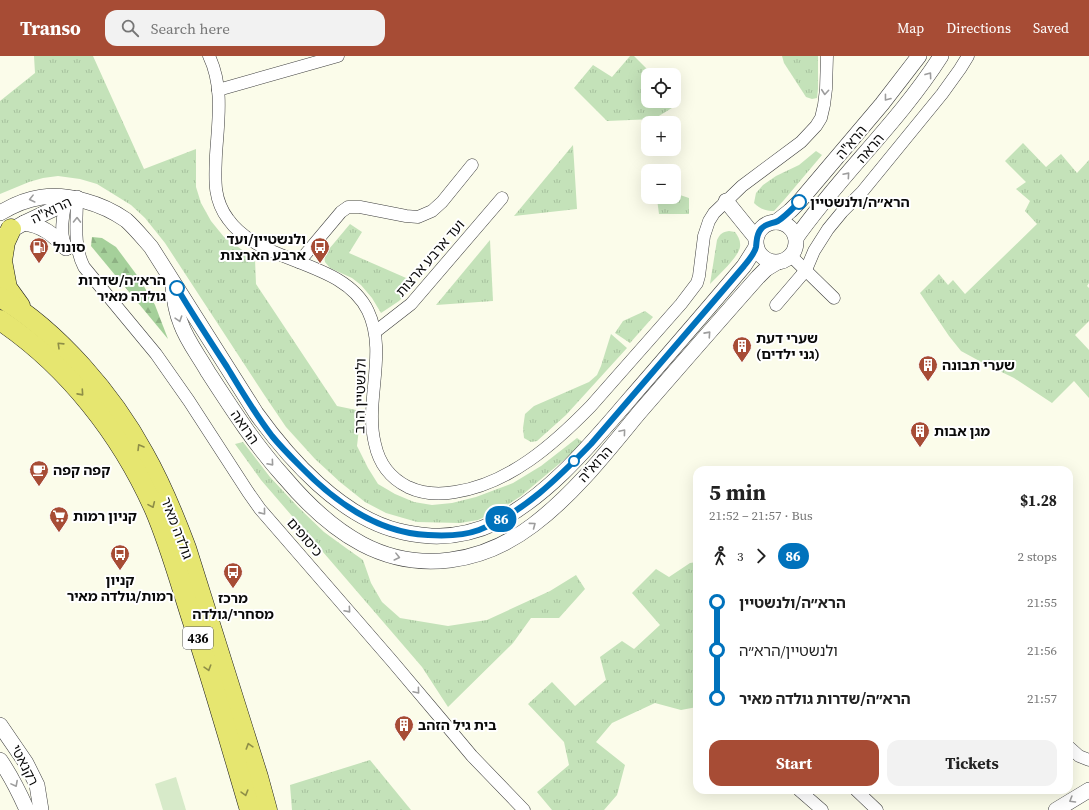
<!DOCTYPE html>
<html lang="en">
<head>
<meta charset="utf-8">
<style>
	body { margin:0; font-family:"Source Serif 4","Noto Sans Hebrew",serif; background:#f2f2f2; color:#222; height:100vh; display:flex; flex-direction:column; font-size:15px; white-space:nowrap }
	* { box-sizing:border-box; margin:0 }
	p { font-size:13px; color:#767676 }
	.icon { flex:none; width:22px; height:22px; fill:none; stroke:currentColor; stroke-width:2; stroke-linecap:round; stroke-linejoin:round }
	.map { position:relative; flex:1; overflow:hidden }
	.sheet { position:absolute; left:693px; top:410px; width:380px; height:328px; display:flex; flex-direction:column; background:#fff; border-radius:12px; box-shadow:0 4px 16px #0002 }
	.sheet>* { flex:none }
	.badge { padding:0 8px; border-radius:13px; font-size:14px; line-height:26px }
	.buttons { position:absolute; left:641px; top:12px; display:grid; gap:8px }
	.buttons a { display:grid; place-items:center; width:40px; height:40px; border-radius:8px; background:#fff; box-shadow:0 4px 16px #0002; font-size:20px }
	.map>.badge { position:absolute; translate:-50% -50%; box-shadow:0 0 0 2px #fff }
	.legs { display:flex; align-items:center; gap:6px; height:44px; padding:0 16px; font-size:13px }
	.legs p { margin-inline-start:auto }
	.summary { display:flex; align-items:center; justify-content:space-between; height:68px; padding:0 16px }
	h1 { font-size:22px; font-weight:700; line-height:30px }
	.cta { display:flex; gap:8px; margin-top:auto; padding:8px 16px }
	.cta a { flex:1; height:46px; border-radius:12px; background:#a74c35; color:#fff; font-size:16px; font-weight:700; line-height:46px; text-align:center }
	.cta a+a { background:#f2f2f2; color:#222 }
	ul { padding:0 16px; list-style:none }
	li { display:flex; align-items:center; gap:14px; height:48px; font-size:15px }
	li i { display:grid; place-items:center; width:6px; height:100%; margin:0 5px; background:currentColor }
	li i::after { content:''; width:10px; height:10px; margin:-5px; border:3px solid; border-radius:50%; background:#fff }
	li p { margin-inline-start:auto }
	li:first-child i { background:linear-gradient(#0000 50%,currentColor 0) }
	li:last-child i { background:linear-gradient(currentColor 50%,#0000 0) }
	header { display:flex; align-items:center; gap:24px; box-sizing:border-box; height:56px; padding:0 20px; background:#a74c35; color:#fff }
	header strong { font-size:19px }
	nav { display:flex; gap:22px; margin-inline-start:auto; font-size:14px }
	.search { width:280px; height:36px; background:#f2f2f2; display:flex; align-items:center; gap:10px; box-sizing:border-box; padding:0 14px; border-radius:12px; color:#767676; font-size:15px }
	.map>svg:first-child { display:block }
	.grass { fill:url(#grass-tufts) }
	.forest { fill:url(#forest-firs) }
	.pitch { fill:#d7eac9 }
	.lines { fill:none; stroke-linecap:round; stroke-linejoin:round }
	.minor-casing { stroke:#3d3d3d; stroke-width:13 }
	.tertiary-casing { stroke:#3d3d3d; stroke-width:16 }
	.primary-casing { stroke:#1b1b1b; stroke-width:21 }
	.minor { stroke:#fff; stroke-width:12 }
	.tertiary { stroke:#fff; stroke-width:15 }
	.primary { stroke:#e6e670; stroke-width:20 }
	.oneway { stroke:#9d9d9d }
	.oneway2 { stroke:#8e8e47 }
	.line-1-casing { stroke:#fff; stroke-width:9 }
	.line-1 { stroke:#0072bc; stroke-width:6 }
	.stop-1-dot { fill:#fff; stroke:#0072bc; stroke-width:2 }
	.labels { text-anchor:middle; dominant-baseline:central; stroke-width:4; stroke-linejoin:round; paint-order:stroke }
	.shield { fill:#fff; stroke:#545454; stroke-width:1 }
	.shield-label { font-size:13px; font-weight:bold; fill:#0a0a0a }
	.street-label { font-size:14px; fill:#0a0a0a; stroke:#fff }
	.stop-label { font-size:14px; font-weight:bold; fill:#0a0a0a; stroke:#fff; text-anchor:start }
	.poi-label { font-size:14px; font-weight:bold; fill:#0a0a0a; stroke:#fff; text-anchor:start }
</style>
</head>
<body>
<header>
<strong>Transo</strong>
<div class="search"><svg class="icon" aria-label="search" viewBox="0 0 24 24"><circle cx="10" cy="10" r="6"/><path d="M15 15l6 6"/></svg>Search here</div>
<nav><a>Map</a><a>Directions</a><a>Saved</a></nav>
</header>
<div class="map">
<svg width="1089" height="754" viewBox="0 0 1089 754">
	<defs>
		<pattern id="grass-tufts" width="24" height="20" patternUnits="userSpaceOnUse"><rect width="24" height="20" fill="#c4e2b9"/><path d="M3 7l-1-3M5 7V3M7 7l1-3M15 17l-1-3M17 17v-4M19 17l1-3" fill="none" stroke="#a7c19e"/></pattern>
		<pattern id="forest-firs" width="22" height="20" patternUnits="userSpaceOnUse"><rect width="22" height="20" fill="#a5d09a"/><path d="M5 1l3.5 6h-7zM16 11l3.5 6h-7z" fill="#8db183"/></pattern>
	</defs>
	<rect width="100%" height="100%" fill="#fbfcea"/>
	<g class="grass">
		<path d="M 34,0 L 93,0 L 144,113 L 196,93 L 196,131 L 201,147 L 211,165 L 224,181 L 255,203 L 256,228 L 337,350 L 361,355 L 357,390 L 368,412 L 378,428 L 395,438 L 414,446 L 432,449 L 452,447 L 476,441 L 513,427 L 541,410 L 577,382 L 584,387 L 521,440 L 498,455 L 478,464 L 460,467 L 417,466 L 386,457 L 365,446 L 340,426 L 315,403 L 286,371 L 265,340 L 165,187 L 145,162 L 131,149 L 97,128 L 80,123 L 58,120 L 43,122 L 29,126 L 0,138 L 0,45 L 35,17 Z"/>
		<path d="M 630,0 L 634,0 L 653,19 L 648,19 L 648,45 L 674,45 L 674,40 L 680,47 L 654,63 L 607,65 L 574,32 L 593,9 L 612,21 Z"/>
		<path d="M 782,0 L 818,0 L 818,33 L 817,42 L 812,43 L 806,41 L 784,7 Z"/>
		<path d="M 1023,87 L 1046,111 L 1061,98 L 1077,117 L 1089,104 L 1089,227 L 1087,230 L 1089,232 L 1089,265 L 1075,279 L 1089,294 L 1089,342 L 1074,325 L 1052,347 L 1014,322 L 985,308 L 961,295 L 949,280 L 920,237 L 939,218 L 948,229 L 953,224 L 965,238 L 1037,168 L 1025,155 L 1030,145 L 1016,133 L 1026,126 L 1005,105 Z"/>
		<path d="M 573,89 L 577,153 L 514,160 Z"/>
		<path d="M 816,95 L 822,99 L 784,144 L 774,155 C 766,155 760,153 754,147 L 756,137 L 763,129 L 776,120 L 799,109 Z"/>
		<path d="M 674,137 L 689,142 L 689,158 L 659,158 L 657,143 L 660,141 L 674,141 Z"/>
		<path d="M 350,168 L 362,176 L 349,197 L 413,225 L 407,237 L 399,245 L 381,257 L 372,242 L 361,229 L 352,222 L 330,212 L 325,206 L 324,199 Z"/>
		<path d="M 729,175 L 735,176 C 738,180 741,185 740,191 C 739,200 718,220 710,228 L 717,184 C 720,178 722,176 729,175 Z"/>
		<path d="M 490,184 L 493,245 L 436,249 Z"/>
		<path d="M 645,255 L 653,261 L 630,287 L 615,277 L 623,265 Z"/>
		<path d="M 611,278 L 627,292 L 566,359 L 537,385 L 531,386 L 524,382 L 523,372 L 525,358 L 534,350 L 589,326 L 597,319 L 601,310 Z"/>
		<path d="M 243,386 L 270,421 L 298,451 L 324,476 L 346,492 L 363,504 L 371,527 L 382,546 L 400,562 L 448,570 L 487,564 L 550,535 L 576,519 L 585,533 L 559,562 L 531,562 L 513,587 L 448,651 L 422,611 L 261,424 L 235,388 Z"/>
		<path d="M 697,506 L 697,651 L 681,654 L 655,647 L 612,667 L 596,686 L 625,709 L 617,739 L 604,754 L 552,754 L 537,736 L 569,709 L 564,686 L 528,648 L 552,626 L 575,650 L 606,624 L 600,601 L 622,585 L 634,593 L 660,569 L 632,537 L 656,513 L 669,521 L 690,507 Z"/>
		<path d="M 370,704 L 411,754 L 292,754 L 290,729 Z"/>
	</g>
	<path class="forest" d="M 92,181 L 102,182 L 116,191 L 139,222 L 155,249 L 168,283 L 91,190 Z"/>
	<path class="pitch" d="M 176,721 L 186,754 L 163,754 L 155,728 Z"/>
	<g class="lines">
		<g class="minor-casing">
			<g id="minor">
				<path d="M 209,0 C 224,31 218,66 216,99 C 215,123 213,143 228,163 C 260,209 343,203 368,255 C 388,297 364,345 375,388 C 379,407 390,422 408,431 C 423,438 438,439 455,436 C 509,428 554,388 591,350 L 681,248 L 697,227 L 699,220 L 704,180 L 709,165 L 714,157 L 742,130 L 801,86 L 816,70 L 821,62 L 824,49 L 826,33 L 827,0"/>
				<path d="M 218,34 L 338,0"/>
				<path d="M 66,141 C 64,159 58,176 67,193"/>
				<path d="M 77,142 C 77,165 73,190 84,211 L 156,298 L 189,345 L 248,436 L 260,453 L 392,605 L 441,663 L 472,700 L 524,754"/>
				<path d="M 791,200 L 834,242"/>
				<path d="M 299,206 L 341,156 L 348,151 L 360,151 L 406,160 L 418,161 L 432,155 L 442,146 L 472,109"/>
				<path d="M 776,249 L 806,214 L 814,195 L 828,173 L 842,156 L 862,136 L 942,38 L 960,13 L 968,0"/>
				<path d="M 375,276 L 411,248 L 502,142"/>
				<path d="M 1069,691 L 1079,700 L 1089,704"/>
				<path d="M 799,734 L 822,754"/>
				<path d="M 856,734 L 877,754"/>
			</g>
		</g>
		<g class="tertiary-casing">
			<g id="tertiary">
				<path d="M 726,145 L 756,182"/>
				<path d="M 0,157 C 28,140 53,136 85,145 C 100,149 113,155 126,164 C 135,172 143,182 151,191 L 256,357 C 289,403 341,461 399,475 C 409,478 420,479 431,480 C 454,481 476,476 497,466 C 550,438 589,390 628,345 C 667,300 706,255 744,210 L 756,191"/>
				<circle cx="776" cy="186" r="20"/>
				<path d="M 776,166 L 790,155 L 799,146 L 882,48 L 919,0"/>
				<path d="M 24,167 C 42,169 54,179 66,192"/>
				<path d="M 3,179 L 24,167 L 77,142"/>
				<path d="M 796,182 C 841,118 899,66 941,0"/>
				<path d="M 173,231 C 174,243 176,256 181,268 C 187,285 199,300 208,316 C 232,353 255,389 285,422 C 307,448 332,472 362,488 C 419,518 483,507 533,469 C 574,438 606,397 638,358 C 678,312 718,266 758,221 L 766,213 L 776,207"/>
				<path d="M 0,669 L 26,707 L 37,729 L 41,754"/>
				<path d="M 0,704 C 11,720 19,736 27,754"/>
				<path d="M 1056,754 L 1089,734"/>
			</g>
		</g>
		<g class="primary-casing">
			<g id="primary">
				<path d="M 11,173 L 5,186 L 2,205 L 7,232 L 20,250"/>
				<path d="M 0,241 C 58,276 112,339 144,398 C 161,428 174,460 186,492 L 258,721 L 267,754"/>
				<path d="M 0,264 C 68,310 122,379 155,454 C 170,489 180,526 192,563 C 213,626 231,690 250,754"/>
			</g>
		</g>
		<use href="#minor" class="minor"/>
		<use href="#tertiary" class="tertiary"/>
		<use href="#primary" class="primary"/>
	</g>
	<defs><path id="oneway-chevron" d="M-2-3.5L2.5 0L-2 3.5" fill="none" stroke-width="1.6" stroke-linecap="round" stroke-linejoin="round"/></defs>
	<g class="oneway">
		<use href="#oneway-chevron" transform="translate(929 19) rotate(-54)"/>
		<use href="#oneway-chevron" transform="translate(825 36) rotate(95)"/>
		<use href="#oneway-chevron" transform="translate(887 42) rotate(128)"/>
		<use href="#oneway-chevron" transform="translate(847 119) rotate(-49)"/>
		<use href="#oneway-chevron" transform="translate(32 143) rotate(166)"/>
		<use href="#oneway-chevron" transform="translate(77 164) rotate(-89)"/>
		<use href="#oneway-chevron" transform="translate(179 263) rotate(72)"/>
		<use href="#oneway-chevron" transform="translate(708 278) rotate(-48)"/>
		<use href="#oneway-chevron" transform="translate(623 376) rotate(-50)"/>
		<use href="#oneway-chevron" transform="translate(271 407) rotate(49)"/>
		<use href="#oneway-chevron" transform="translate(263 456) rotate(51)"/>
		<use href="#oneway-chevron" transform="translate(533 469) rotate(-37)"/>
		<use href="#oneway-chevron" transform="translate(397 501) rotate(14)"/>
		<use href="#oneway-chevron" transform="translate(348 554) rotate(49)"/>
		<use href="#oneway-chevron" transform="translate(417 635) rotate(50)"/>
		<use href="#oneway-chevron" transform="translate(15 728) rotate(62)"/>
		<use href="#oneway-chevron" transform="translate(1072 744) rotate(149)"/>
	</g>
	<g class="oneway2">
		<use href="#oneway-chevron" transform="translate(60 289) rotate(-136)"/>
		<use href="#oneway-chevron" transform="translate(81 337) rotate(48)"/>
		<use href="#oneway-chevron" transform="translate(140 391) rotate(-121)"/>
		<use href="#oneway-chevron" transform="translate(152 449) rotate(66)"/>
		<use href="#oneway-chevron" transform="translate(208 612) rotate(73)"/>
		<use href="#oneway-chevron" transform="translate(249 690) rotate(-107)"/>
		<use href="#oneway-chevron" transform="translate(245 737) rotate(74)"/>
	</g>
	<g class="lines">
		<g class="line-1-casing">
			<path id="line-1" d="M 177,232 C 193,259 210,285 227,311 C 241,334 255,358 272,380 C 281,391 291,401 301,411 C 335,446 377,477 428,479 C 445,480 463,480 479,474 C 523,457 558,422 591,388 L 744,210 C 748,205 755,197 756,191 C 757,184 756,179 761,173 C 766,167 772,168 778,165 C 786,160 793,152 799,146"/>
		</g>
		<use href="#line-1" class="line-1"/>
	</g>
	<defs>
		<g id="fuel-pin" transform="scale(1)"><path d="M0 17L-7.5 6A9.5 9.5 0 1 1 7.5 6Z" fill="#a74c35" stroke="#fff"/><path d="M-5.5-6h7V0h2V4h1.3V-2.5L3-4.5l.8-.8L6-3V5H2.5V1h-1V6h-7ZM-4.2-4.7v3.2H.2V-4.7Z" fill="#fff"/></g>
		<g id="bus-pin" transform="scale(1)"><path d="M0 17L-7.5 6A9.5 9.5 0 1 1 7.5 6Z" fill="#a74c35" stroke="#fff"/><path d="M-5-6H5V4H4V6H2V4H-2V6H-4V4H-5ZM-3.5-4V0h7V-4ZM-3.5 1.2v1.5H-2V1.2ZM2 1.2v1.5H3.5V1.2Z" fill="#fff"/></g>
		<g id="building-pin" transform="scale(1)"><path d="M0 17L-7.5 6A9.5 9.5 0 1 1 7.5 6Z" fill="#a74c35" stroke="#fff"/><path d="M-4-6H4V6H1V3H-1V6H-4ZM-2.5-4.3h1.7v1.8h-1.7ZM.8-4.3h1.7v1.8H.8ZM-2.5-1h1.7V.8h-1.7ZM.8-1h1.7V.8H.8Z" fill="#fff"/></g>
		<g id="cafe-pin" transform="scale(1)"><path d="M0 17L-7.5 6A9.5 9.5 0 1 1 7.5 6Z" fill="#a74c35" stroke="#fff"/><path d="M-5.5-4.5H6V0H3Q3 3.5 0 3.5H-2.5Q-5.5 3.5-5.5 0ZM3-3.2v2h1.7v-2ZM-6 4.5H4V6H-6Z" fill="#fff"/></g>
		<g id="supermarket-pin" transform="scale(1)"><path d="M0 17L-7.5 6A9.5 9.5 0 1 1 7.5 6Z" fill="#a74c35" stroke="#fff"/><path d="M-6-5.5h2.5l.6 2H6L4.5 2H-2.5L-4.4-4H-6ZM-1.5 3.2a1.3 1.3 0 1 0 .1 0ZM3 3.2a1.3 1.3 0 1 0 .1 0Z" fill="#fff"/></g>
	</defs>
	<g fill-rule="evenodd">
		<use href="#fuel-pin" x="39" y="191"/>
		<use href="#bus-pin" x="320" y="191"/>
		<use href="#building-pin" x="742" y="290"/>
		<use href="#building-pin" x="928" y="309"/>
		<use href="#building-pin" x="920" y="375"/>
		<use href="#cafe-pin" x="39" y="414"/>
		<use href="#supermarket-pin" x="59" y="460"/>
		<use href="#bus-pin" x="120" y="498"/>
		<use href="#bus-pin" x="233" y="516"/>
		<use href="#building-pin" x="404" y="669"/>
	</g>
	<g class="stop-1-dot">
		<circle cx="799" cy="146" r="7"/>
		<circle cx="177" cy="232" r="7"/>
		<circle cx="574" cy="405" r="5"/>
	</g>
	<g class="labels">
		<rect class="shield" x="183" y="571" width="30" height="22" rx="3"/>
		<g class="shield-label">
			<text x="198" y="582">436</text>
		</g>
		<g class="street-label">
			<text transform="translate(851 86) rotate(-50)">הרא''ה</text>
			<text transform="translate(870 92) rotate(-49)">הראה</text>
			<text transform="translate(51 154) rotate(-26)">הרוא''ה</text>
			<text transform="translate(430 202) rotate(-49)">ועד ארבע ארצות</text>
			<text transform="translate(360 340) rotate(-89)">ולנשטיין הרב</text>
			<text transform="translate(245 371) rotate(55)">הרואה</text>
			<text transform="translate(595 408) rotate(-48)">הרוא"ה</text>
			<text transform="translate(177 472) rotate(69)">גולדה מאיר</text>
			<text transform="translate(305 481) rotate(49)">כיסופים</text>
			<text transform="translate(25 709) rotate(63)">רקנאטי</text>
		</g>
		<g class="stop-label">
			<text x="810" y="146">הרא״ה/ולנשטיין</text>
			<text x="166" y="224" text-anchor="end">הרא״ה/שדרות<tspan x="166" dy="16">גולדה מאיר</tspan></text>
		</g>
		<g class="poi-label">
			<text x="306" y="183" text-anchor="end">ולנשטיין/ועד<tspan x="306" dy="16">ארבע הארצות</tspan></text>
			<text x="53" y="191">סונול</text>
			<text x="756" y="282">שערי דעת<tspan x="756" dy="16">(גני ילדים)</tspan></text>
			<text x="942" y="309">שערי תבונה</text>
			<text x="934" y="375">מגן אבות</text>
			<text x="53" y="414">קפה קפה</text>
			<text x="73" y="460">קניון רמות</text>
			<text x="120" y="524" text-anchor="middle">קניון<tspan x="120" dy="16">רמות/גולדה מאיר</tspan></text>
			<text x="233" y="542" text-anchor="middle">מרכז<tspan x="233" dy="16">מסחרי/גולדה</tspan></text>
			<text x="418" y="669">בית גיל הזהב</text>
		</g>
	</g>
</svg>
<div class="buttons">
<a><svg class="icon" aria-label="locate" viewBox="0 0 24 24"><circle cx="12" cy="12" r="6"/><path d="M12 2v4M12 18v4M2 12h4M18 12h4"/></svg></a>
<a>+</a>
<a>−</a>
</div>
<b class="badge" style="left:501px;top:463px;background:#0072bc;color:#fff">86</b>
<section class="sheet">
<div class="summary"><div><h1>5 min</h1><p>21:52 – 21:57 · Bus</p></div><b>$1.28</b></div>
<div class="legs"><svg class="icon" aria-label="walk" viewBox="0 0 24 24"><circle cx="13" cy="4" r="2"/><path d="M13 8l-2 6 4 7M11 14l-3 7M7 12l3-4h3l4 4"/></svg>3<svg class="icon" aria-label="forward" viewBox="0 0 24 24"><path d="M9 5l7 7-7 7"/></svg><b class="badge" style="background:#0072bc;color:#fff">86</b><p>2 stops</p></div>
<ul>
<li><i style="color:#0072bc"></i><b>הרא״ה/ולנשטיין</b><p>21:55</p></li>
<li><i style="color:#0072bc"></i><span>ולנשטיין/הרא״ה</span><p>21:56</p></li>
<li><i style="color:#0072bc"></i><b>הרא״ה/שדרות גולדה מאיר</b><p>21:57</p></li>
</ul>
<div class="cta"><a>Start</a><a>Tickets</a></div>
</section>
</div>
</body>
</html>
